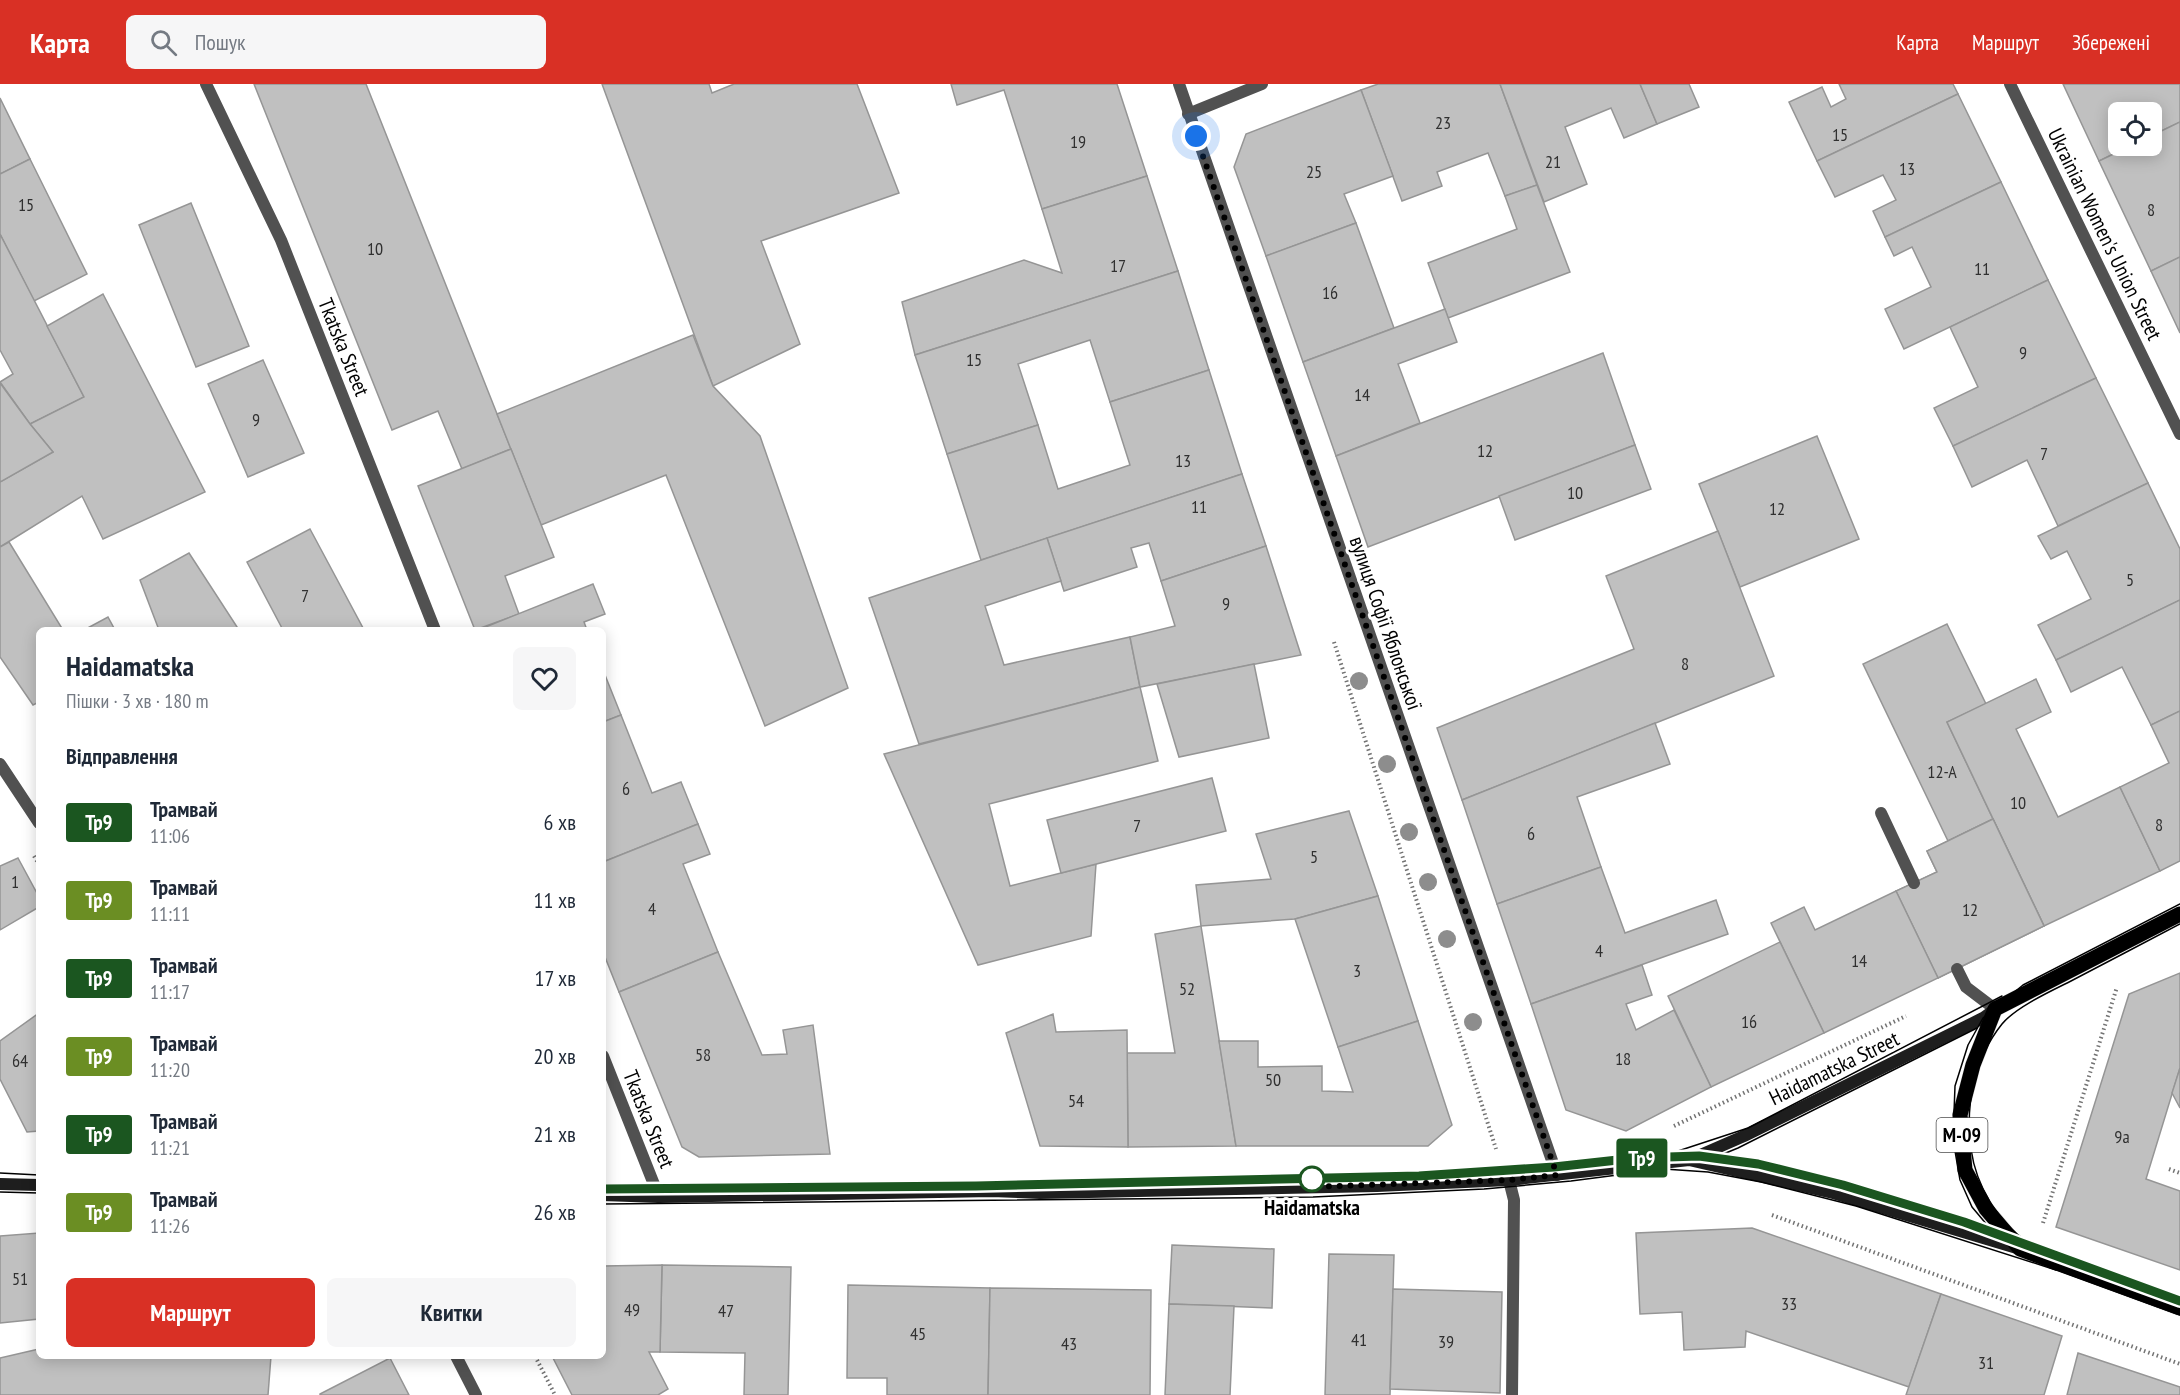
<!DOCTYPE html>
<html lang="uk">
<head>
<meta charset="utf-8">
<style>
	body { margin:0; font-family:"PT Sans Narrow",sans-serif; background:#f6f6f7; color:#1f2937; height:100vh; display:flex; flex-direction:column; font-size:22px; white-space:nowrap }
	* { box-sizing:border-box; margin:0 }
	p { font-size:20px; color:#747a83 }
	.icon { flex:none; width:33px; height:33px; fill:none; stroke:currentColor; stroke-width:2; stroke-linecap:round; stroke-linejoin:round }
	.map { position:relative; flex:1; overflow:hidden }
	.panel { position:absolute; left:36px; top:543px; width:570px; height:732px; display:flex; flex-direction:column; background:#fff; border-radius:9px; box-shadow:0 3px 15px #0003 }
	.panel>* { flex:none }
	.badge { padding:0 12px; border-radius:4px; font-size:21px; line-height:39px }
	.tools { position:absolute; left:2108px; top:18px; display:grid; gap:12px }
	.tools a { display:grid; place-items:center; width:54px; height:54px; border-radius:9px; background:#fff; box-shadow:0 3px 15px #0003; font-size:30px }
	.you { position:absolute; width:30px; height:30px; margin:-15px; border:4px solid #fff; border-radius:50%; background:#1a73e8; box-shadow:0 0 0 9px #1a73e833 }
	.map>.badge { position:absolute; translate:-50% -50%; box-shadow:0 0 0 3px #fff }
	h2 { padding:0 30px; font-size:22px; line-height:54px }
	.round { display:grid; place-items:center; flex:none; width:63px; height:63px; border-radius:9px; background:#f6f6f7 }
	.head { display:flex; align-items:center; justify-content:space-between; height:102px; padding:0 30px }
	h1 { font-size:28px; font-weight:600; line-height:45px }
	.action { display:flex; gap:12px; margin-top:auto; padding:12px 30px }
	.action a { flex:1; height:69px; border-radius:9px; background:#d93025; color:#fff; font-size:24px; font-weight:600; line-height:69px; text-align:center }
	.action a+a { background:#f6f6f7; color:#1f2937 }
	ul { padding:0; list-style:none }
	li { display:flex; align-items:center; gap:18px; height:78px; padding:0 30px }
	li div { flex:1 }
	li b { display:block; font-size:22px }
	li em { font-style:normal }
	li .badge { min-width:66px; font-weight:700; text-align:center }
	header { display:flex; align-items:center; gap:36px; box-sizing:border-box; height:84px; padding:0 30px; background:#d93025; color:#fff }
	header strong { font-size:28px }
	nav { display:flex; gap:33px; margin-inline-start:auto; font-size:21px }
	.search { width:420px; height:54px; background:#f6f6f7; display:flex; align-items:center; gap:15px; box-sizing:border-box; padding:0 21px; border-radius:9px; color:#747a83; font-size:22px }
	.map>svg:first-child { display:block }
	.building { fill:#c0c0c0; stroke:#959595; stroke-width:1.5 }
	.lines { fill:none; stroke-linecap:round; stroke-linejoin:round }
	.primary-casing { stroke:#dbdbdb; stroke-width:16 }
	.path { stroke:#737373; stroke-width:4; stroke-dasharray:1.5 3; stroke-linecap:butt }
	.service { stroke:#515151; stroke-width:12 }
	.minor { stroke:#515151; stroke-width:12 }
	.tertiary { stroke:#515151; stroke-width:12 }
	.secondary { stroke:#1e1e1e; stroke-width:12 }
	.primary { stroke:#000; stroke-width:15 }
	.tram { stroke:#000; stroke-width:1.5 }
	.tree { fill:#8d8d8d }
	.line-casing { stroke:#fff; stroke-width:14 }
	.line { stroke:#1b5620; stroke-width:9 }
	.walk { stroke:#000; stroke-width:6; stroke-dasharray:0 10.8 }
	.stop-dot { fill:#fff; stroke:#1b5620; stroke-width:3 }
	.labels { text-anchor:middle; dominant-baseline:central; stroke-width:6; stroke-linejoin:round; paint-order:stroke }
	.number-label { font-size:18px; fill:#303030 }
	.shield { fill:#fff; stroke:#4c4c4c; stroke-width:1.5 }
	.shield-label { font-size:20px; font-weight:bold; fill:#000 }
	.street-label { font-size:21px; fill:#000; stroke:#fff }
	.stop-label { font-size:21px; font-weight:bold; fill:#000; stroke:#fff }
</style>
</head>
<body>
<header>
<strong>Карта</strong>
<div class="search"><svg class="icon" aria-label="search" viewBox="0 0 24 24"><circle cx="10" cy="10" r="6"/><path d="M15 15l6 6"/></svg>Пошук</div>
<nav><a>Карта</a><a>Маршрут</a><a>Збережені</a></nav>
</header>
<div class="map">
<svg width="2180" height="1311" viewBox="0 0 2180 1311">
	<rect width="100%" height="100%" fill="#fff"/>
	<g class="building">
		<path d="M 254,0 L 366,0 L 511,365 L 462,385 L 438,327 L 392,346 Z"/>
		<path d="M 602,0 L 709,0 L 712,9 L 734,0 L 857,0 L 899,109 L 761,157 L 800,260 L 713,302 Z"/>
		<path d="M 951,0 L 1117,0 L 1147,92 L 1042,125 L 1004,6 L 957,21 Z"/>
		<path d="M 1378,0 L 1500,0 L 1537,101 L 1505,112 L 1488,69 L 1437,88 L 1442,102 L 1402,117 L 1361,6 Z"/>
		<path d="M 1500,0 L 1640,0 L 1657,40 L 1624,54 L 1611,24 L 1565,43 L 1587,100 L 1544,118 Z"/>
		<path d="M 1640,0 L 1689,0 L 1699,23 L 1657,40 Z"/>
		<path d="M 1839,0 L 1953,0 L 1958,10 L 1817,77 L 1789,18 L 1822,3 L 1831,23 L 1846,15 Z"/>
		<path d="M 2063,0 L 2180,0 L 2180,38 L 2151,52 L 2151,28 L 2118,28 L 2118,62 L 2130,62 L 2099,77 Z"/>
		<path d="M 1361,6 L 1393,92 L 1344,110 L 1356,139 L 1266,172 L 1234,83 L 1246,50 Z"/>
		<path d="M 1958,10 L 2001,98 L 1885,153 L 1873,127 L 1896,116 L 1883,91 L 1835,113 L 1817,77 Z"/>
		<path d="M 0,14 L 30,75 L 0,90 Z"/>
		<path d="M 2180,38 L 2180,173 L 2151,187 L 2099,77 L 2130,62 L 2151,62 L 2151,52 Z"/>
		<path d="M 30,75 L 87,190 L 34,217 L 0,150 L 0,90 Z"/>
		<path d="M 1147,92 L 1178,187 L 915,271 L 902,218 L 1024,176 L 1062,189 L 1042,125 Z"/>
		<path d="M 2001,98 L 2048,196 L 1904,265 L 1885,225 L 1931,203 L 1912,163 L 1894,172 L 1885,153 Z"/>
		<path d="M 1537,101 L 1570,188 L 1448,234 L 1428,179 L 1517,145 L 1505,112 Z"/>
		<path d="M 191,119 L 249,262 L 196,283 L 139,141 Z"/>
		<path d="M 1356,139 L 1394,244 L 1303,278 L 1266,172 Z"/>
		<path d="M 0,150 L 84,313 L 30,340 L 0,298 L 13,290 L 0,266 Z"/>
		<path d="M 2180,173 L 2180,249 L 2151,187 Z"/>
		<path d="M 1178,187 L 1209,286 L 1110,318 L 1090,256 L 1018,280 L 1038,341 L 947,370 L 915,271 Z"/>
		<path d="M 2048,196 L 2096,294 L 1953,362 L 1934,324 L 1978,303 L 1950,243 Z"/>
		<path d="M 103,210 L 205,408 L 103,455 L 82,412 L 0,463 L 0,398 L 53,368 L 30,340 L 84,313 L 47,242 Z"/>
		<path d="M 1445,225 L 1457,258 L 1398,280 L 1420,339 L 1336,372 L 1303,278 Z"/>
		<path d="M 693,251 L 713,302 L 760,352 L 848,604 L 765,642 L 666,391 L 541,441 L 497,330 Z"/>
		<path d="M 1603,269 L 1635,361 L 1368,463 L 1336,372 Z"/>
		<path d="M 263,276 L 304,369 L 248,393 L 208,300 Z"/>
		<path d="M 1209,286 L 1242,390 L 981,476 L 947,370 L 1038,341 L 1058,405 L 1130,381 L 1110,318 Z"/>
		<path d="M 2096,294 L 2148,399 L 2058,442 L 2027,376 L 1972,403 L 1953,362 Z"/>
		<path d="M 0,299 L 30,340 L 53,368 L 0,398 Z"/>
		<path d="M 1817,352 L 1859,455 L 1740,503 L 1699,400 Z"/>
		<path d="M 1635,361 L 1651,405 L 1515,456 L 1499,412 Z"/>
		<path d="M 511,365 L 554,473 L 505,492 L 519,530 L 475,546 L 418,402 Z"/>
		<path d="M 1242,390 L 1266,462 L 1161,497 L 1149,459 L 1131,464 L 1137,483 L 1064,507 L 1047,454 Z"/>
		<path d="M 2148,399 L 2180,465 L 2180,516 L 2056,576 L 2038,541 L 2091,515 L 2067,467 L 2051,475 L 2038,452 Z"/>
		<path d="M 310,445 L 363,544 L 359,546 L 283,546 L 247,478 Z"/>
		<path d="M 1718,447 L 1774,592 L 1462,716 L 1437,644 L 1634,565 L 1606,492 Z"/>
		<path d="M 1047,454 L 1061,497 L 985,522 L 1004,581 L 1130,553 L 1140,603 L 919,660 L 869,514 Z"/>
		<path d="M 9,458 L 63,546 L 39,546 L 39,618 L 33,621 L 0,573 L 0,463 Z"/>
		<path d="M 1266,462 L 1301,571 L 1140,603 L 1130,553 L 1175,542 L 1161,497 Z"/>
		<path d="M 189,469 L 239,546 L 159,546 L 140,496 Z"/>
		<path d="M 593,500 L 605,530 L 584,538 L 587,546 L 478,546 Z"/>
		<path d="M 2180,516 L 2180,627 L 2151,641 L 2122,583 L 2071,608 L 2056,576 Z"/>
		<path d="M 108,533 L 115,546 L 84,546 Z"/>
		<path d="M 1947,540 L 1986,620 L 1947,638 L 1993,735 L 1948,757 L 1863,580 Z"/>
		<path d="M 1254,580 L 1269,654 L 1179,673 L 1157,600 Z"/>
		<path d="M 603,586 L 621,631 L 603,638 Z"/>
		<path d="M 2036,595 L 2051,628 L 2016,645 L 2058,733 L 2120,703 L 2160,787 L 2044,842 L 1947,638 Z"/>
		<path d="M 1140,603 L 1158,677 L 989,720 L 1010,802 L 1096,780 L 1091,852 L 978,881 L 884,670 Z"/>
		<path d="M 2180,627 L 2180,777 L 2160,787 L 2120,703 L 2169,679 L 2151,641 Z"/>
		<path d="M 621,631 L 652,709 L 681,698 L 698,740 L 603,778 L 603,638 Z"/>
		<path d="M 1655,639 L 1670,680 L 1577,713 L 1601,783 L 1497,820 L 1462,716 Z"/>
		<path d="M 1212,694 L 1226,747 L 1061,789 L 1047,736 Z"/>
		<path d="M 1349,727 L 1378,812 L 1295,835 L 1201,842 L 1196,801 L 1271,795 L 1256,750 Z"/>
		<path d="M 1993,735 L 2044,842 L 1938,894 L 1896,807 L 1937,788 L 1927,767 Z"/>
		<path d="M 1993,735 L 2044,842 L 1938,894 L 1896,807 L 1937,788 L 1927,767 Z"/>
		<path d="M 698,740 L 710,770 L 683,780 L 718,868 L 619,908 L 603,868 L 603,778 Z"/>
		<path d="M 18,774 L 39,813 L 39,823 L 0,846 L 0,782 Z"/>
		<path d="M 1601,783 L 1625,849 L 1716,816 L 1728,850 L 1531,920 L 1497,820 Z"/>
		<path d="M 1896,807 L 1938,894 L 1824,949 L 1771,839 L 1804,823 L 1815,846 Z"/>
		<path d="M 1378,812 L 1418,937 L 1338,963 L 1295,835 Z"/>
		<path d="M 1201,842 L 1236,1062 L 1128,1063 L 1127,969 L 1175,969 L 1155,850 Z"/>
		<path d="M 1780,858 L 1824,949 L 1711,1003 L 1668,912 Z"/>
		<path d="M 718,868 L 762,971 L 787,970 L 783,946 L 813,941 L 830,1070 L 699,1073 L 682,1063 L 619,908 Z"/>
		<path d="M 1642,881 L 1652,911 L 1626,920 L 1636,946 L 1674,926 L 1711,1003 L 1626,1047 L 1566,1026 L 1531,920 Z"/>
		<path d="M 2180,889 L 2180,984 L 2146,1095 L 2180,1107 L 2180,1186 L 2056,1143 L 2129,910 Z"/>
		<path d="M 39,929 L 39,1047 L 27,1048 L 0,995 L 0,957 Z"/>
		<path d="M 1053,930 L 1056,948 L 1127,946 L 1128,1063 L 1040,1062 L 1006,949 Z"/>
		<path d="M 1418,937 L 1452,1041 L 1428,1062 L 1236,1062 L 1219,957 L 1258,957 L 1258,983 L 1322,982 L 1322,1007 L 1353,1008 L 1338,963 Z"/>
		<path d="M 2180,984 L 2180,1024 L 2172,1009 Z"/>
		<path d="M 1752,1144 L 1941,1210 L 1909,1303 L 1746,1247 L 1745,1263 L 1684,1266 L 1682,1228 L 1640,1230 L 1636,1149 Z"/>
		<path d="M 39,1149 L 39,1235 L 0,1239 L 0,1152 Z"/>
		<path d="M 1172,1161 L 1274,1165 L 1272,1224 L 1169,1220 Z"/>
		<path d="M 1329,1170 L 1394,1171 L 1390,1311 L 1325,1311 Z"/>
		<path d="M 662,1181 L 791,1183 L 788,1311 L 744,1311 L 745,1269 L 660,1268 Z"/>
		<path d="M 662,1181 L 660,1268 L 649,1268 L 668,1305 L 658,1311 L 572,1311 L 552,1272 L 603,1272 L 603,1182 Z"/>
		<path d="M 848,1201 L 990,1204 L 988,1311 L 887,1311 L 887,1294 L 847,1294 Z"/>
		<path d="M 990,1204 L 1151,1206 L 1150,1311 L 988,1311 Z"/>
		<path d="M 1393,1205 L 1502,1208 L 1500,1309 L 1390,1305 Z"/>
		<path d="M 1941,1210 L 2062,1252 L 2044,1311 L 1906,1311 Z"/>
		<path d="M 1169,1220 L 1234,1222 L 1230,1311 L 1165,1311 Z"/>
		<path d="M 39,1265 L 39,1272 L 271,1272 L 268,1311 L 0,1311 L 0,1274 Z"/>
		<path d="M 2078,1269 L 2180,1303 L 2180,1311 L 2067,1311 Z"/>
		<path d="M 390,1274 L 409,1311 L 320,1311 L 320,1310 Z"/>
	</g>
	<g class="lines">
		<g class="primary-casing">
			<path id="primary" d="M 2180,830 L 1995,925 L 1973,981 L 1960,1031 L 1965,1086 L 1986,1125 L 2020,1165 L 2180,1224"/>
		</g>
		<g class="path">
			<path d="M 1334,558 L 1496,1065"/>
			<path d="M 34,772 L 39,780"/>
			<path d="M 1674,1042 L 1906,932"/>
			<path d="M 2169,1085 L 2180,1089"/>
			<path d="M 1772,1131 L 2180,1280"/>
			<path d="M 2043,1139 L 2117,903"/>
			<path d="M 535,1272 L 555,1311"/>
		</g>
		<g class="service">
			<path d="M 1881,729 L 1914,799"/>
			<path d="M 1957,885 L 1966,903 L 1995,925"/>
			<path d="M 1509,1096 L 1514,1116 L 1512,1311"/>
		</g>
		<g class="minor">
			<path d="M 206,0 L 281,156 L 435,546"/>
			<path d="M 1179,0 L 1557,1091"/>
			<path d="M 2010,0 L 2180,350"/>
			<path d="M 1188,30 L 1262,0"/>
			<path d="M 0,680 L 39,739"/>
			<path d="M 603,972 L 659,1113"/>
		</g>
		<path class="tertiary" d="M 456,1272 L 476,1311"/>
		<g class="secondary">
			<path d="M 1689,1076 L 1744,1052 L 1983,934 L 1994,926"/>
			<path d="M 0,1100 L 39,1101"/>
			<path d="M 603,1111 L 659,1113 L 992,1107 L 1040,1109 L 1377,1102 L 1509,1096 L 1689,1076 L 1833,1109 L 2020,1165"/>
		</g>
		<use href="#primary" class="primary"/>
		<g class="tram">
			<path d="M 1678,1067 L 1748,1044 L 2002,912"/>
			<path d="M 1716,1073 L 1738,1064 L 1977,944"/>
			<path d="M 0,1089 L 39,1091"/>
			<path d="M 603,1105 L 1039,1101 L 1419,1092 L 1554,1083 L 1636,1074 L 1699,1072 L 1758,1080 L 1843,1101 L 1964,1138 L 2180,1217"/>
			<path d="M 0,1108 L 39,1109"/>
			<path d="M 603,1120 L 1313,1113 L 1484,1105 L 1571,1097 L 1664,1085 L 1708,1088 L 1761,1098 L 1856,1122 L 2056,1186"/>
			<path d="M 1993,1148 L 1972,1123 L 1960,1096 L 1953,1055 L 1955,1002 L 1968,961 L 1983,934 L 2023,901 L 2180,820"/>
			<path d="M 2029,1159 C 1997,1138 1976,1101 1971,1065 C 1965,1021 1974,975 2002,940 C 2016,923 2051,907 2071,897 C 2107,878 2144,859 2180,840"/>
			<path d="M 2048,1183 L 2180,1231"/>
		</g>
	</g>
	<g class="tree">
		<circle cx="1359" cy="597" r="9"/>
		<circle cx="1387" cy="680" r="9"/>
		<circle cx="1409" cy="748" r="9"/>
		<circle cx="1428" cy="798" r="9"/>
		<circle cx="1447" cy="855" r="9"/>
		<circle cx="1473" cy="938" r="9"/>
	</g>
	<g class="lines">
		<g class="line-casing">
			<path id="line" d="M 603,1105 L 976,1102 L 1419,1092 L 1554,1083 L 1636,1074 L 1699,1072 L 1758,1080 L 1843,1101 L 1964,1138 L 2180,1217"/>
		</g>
		<use href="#line" class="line"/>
		<path class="walk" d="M 1196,52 L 1557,1091 L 1509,1096 L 1309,1103 L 1312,1095"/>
	</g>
	<circle class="stop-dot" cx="1312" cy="1095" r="12"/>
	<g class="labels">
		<g class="number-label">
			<text x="1443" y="38">23</text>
			<text x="1840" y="50">15</text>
			<text x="1078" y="57">19</text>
			<text x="1553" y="77">21</text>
			<text x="1907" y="84">13</text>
			<text x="1314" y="87">25</text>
			<text x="26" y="120">15</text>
			<text x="2151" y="125">8</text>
			<text x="375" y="164">10</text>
			<text x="1118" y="181">17</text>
			<text x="1982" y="184">11</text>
			<text x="1330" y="208">16</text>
			<text x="2023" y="268">9</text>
			<text x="974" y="275">15</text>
			<text x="1362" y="310">14</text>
			<text x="256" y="335">9</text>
			<text x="1485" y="366">12</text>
			<text x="2044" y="369">7</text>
			<text x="1183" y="376">13</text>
			<text x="1575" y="408">10</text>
			<text x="1199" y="422">11</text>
			<text x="1777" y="424">12</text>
			<text x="2130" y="495">5</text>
			<text x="305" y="511">7</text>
			<text x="1226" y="519">9</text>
			<text x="1685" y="579">8</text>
			<text x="1942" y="687">12-А</text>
			<text x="626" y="704">6</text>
			<text x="2018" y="718">10</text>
			<text x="2159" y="740">8</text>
			<text x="1137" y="741">7</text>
			<text x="1531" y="749">6</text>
			<text x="1314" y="772">5</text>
			<text x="15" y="797">1</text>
			<text x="652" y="824">4</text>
			<text x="1970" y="825">12</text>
			<text x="1599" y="866">4</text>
			<text x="1859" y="876">14</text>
			<text x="1357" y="886">3</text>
			<text x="1187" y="904">52</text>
			<text x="1749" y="937">16</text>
			<text x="703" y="970">58</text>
			<text x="1623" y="974">18</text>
			<text x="20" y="976">64</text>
			<text x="1273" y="995">50</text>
			<text x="1076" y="1016">54</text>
			<text x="2122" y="1052">9а</text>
			<text x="20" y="1194">51</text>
			<text x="1789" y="1219">33</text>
			<text x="632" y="1225">49</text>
			<text x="726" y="1226">47</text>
			<text x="918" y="1249">45</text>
			<text x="1359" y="1255">41</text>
			<text x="1446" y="1257">39</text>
			<text x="1069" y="1259">43</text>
			<text x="1986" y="1278">31</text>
		</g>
		<rect class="shield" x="1936.5" y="1034" width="51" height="34" rx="4.5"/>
		<g class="shield-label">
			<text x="1962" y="1051">М-09</text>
		</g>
		<g class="street-label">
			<text transform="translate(2105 150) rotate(64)">Ukrainian Women's Union Street</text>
			<text transform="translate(344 263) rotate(68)">Tkatska Street</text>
			<text transform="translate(1386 539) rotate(71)">вулиця Софії Яблонської</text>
			<text transform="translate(1834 984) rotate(-26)">Haidamatska Street</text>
			<text transform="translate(649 1035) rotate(68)">Tkatska Street</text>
		</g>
		<g class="stop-label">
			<text x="1312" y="1123">Haidamatska</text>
		</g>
	</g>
</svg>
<div class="tools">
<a><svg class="icon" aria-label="locate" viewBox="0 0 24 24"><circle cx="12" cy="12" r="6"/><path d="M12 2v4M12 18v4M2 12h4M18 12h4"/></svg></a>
</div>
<div class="you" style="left:1196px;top:52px"></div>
<b class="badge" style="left:1642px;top:1074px;background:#1b5620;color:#fff">Тр9</b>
<section class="panel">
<div class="head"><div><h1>Haidamatska</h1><p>Пішки · 3 хв · 180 m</p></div><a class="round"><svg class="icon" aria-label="heart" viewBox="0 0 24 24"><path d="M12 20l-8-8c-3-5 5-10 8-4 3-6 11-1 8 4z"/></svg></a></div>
<h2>Відправлення</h2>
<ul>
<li><span class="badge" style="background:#1b5620;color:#fff">Тр9</span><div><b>Трамвай</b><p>11:06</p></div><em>6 хв</em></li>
<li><span class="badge" style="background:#6b8e23;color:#fff">Тр9</span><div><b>Трамвай</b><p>11:11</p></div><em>11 хв</em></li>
<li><span class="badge" style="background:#1b5620;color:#fff">Тр9</span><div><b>Трамвай</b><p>11:17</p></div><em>17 хв</em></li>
<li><span class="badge" style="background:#6b8e23;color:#fff">Тр9</span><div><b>Трамвай</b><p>11:20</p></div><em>20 хв</em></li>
<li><span class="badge" style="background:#1b5620;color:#fff">Тр9</span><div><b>Трамвай</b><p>11:21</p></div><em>21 хв</em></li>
<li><span class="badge" style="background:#6b8e23;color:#fff">Тр9</span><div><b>Трамвай</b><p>11:26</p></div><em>26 хв</em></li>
</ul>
<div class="action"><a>Маршрут</a><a>Квитки</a></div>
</section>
</div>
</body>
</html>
